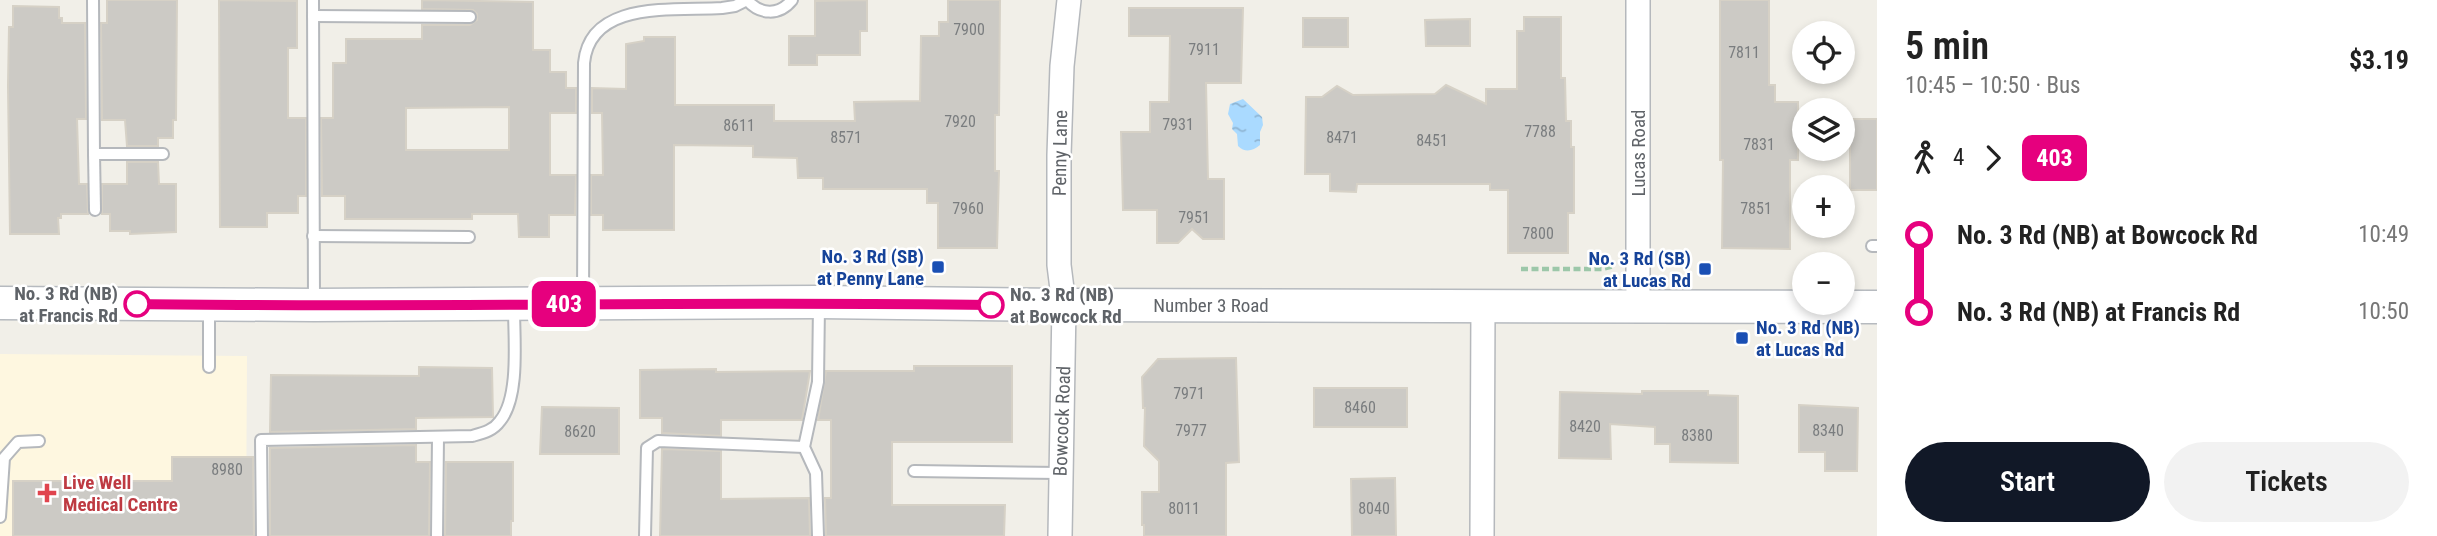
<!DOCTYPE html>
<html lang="en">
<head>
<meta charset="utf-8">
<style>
	body { margin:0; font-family:"Roboto Condensed",sans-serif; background:#f2f2f2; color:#222; height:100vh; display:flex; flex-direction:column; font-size:26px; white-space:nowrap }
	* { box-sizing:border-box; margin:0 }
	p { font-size:23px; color:#767676 }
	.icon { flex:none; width:38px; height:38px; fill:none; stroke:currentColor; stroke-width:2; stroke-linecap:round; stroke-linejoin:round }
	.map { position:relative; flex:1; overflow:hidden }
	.sheet { display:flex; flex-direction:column; background:#fff; width:560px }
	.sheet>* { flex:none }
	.badge { padding:0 14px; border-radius:10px; font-size:24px; line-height:46px }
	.buttons { position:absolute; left:1792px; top:21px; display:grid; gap:14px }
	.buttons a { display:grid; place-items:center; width:63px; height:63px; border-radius:50%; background:#fff; box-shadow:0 4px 10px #0003; font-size:35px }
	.map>.badge { position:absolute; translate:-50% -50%; box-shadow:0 0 0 4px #fff }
	.legs { display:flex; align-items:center; gap:10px; height:77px; padding:0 28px; font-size:23px }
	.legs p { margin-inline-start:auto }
	.headline { display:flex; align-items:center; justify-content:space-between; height:119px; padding:0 28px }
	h1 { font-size:38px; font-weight:600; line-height:52px }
	.primary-button { display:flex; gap:14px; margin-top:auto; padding:14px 28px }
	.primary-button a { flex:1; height:80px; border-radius:42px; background:#111827; color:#fff; font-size:28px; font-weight:600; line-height:80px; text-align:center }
	.primary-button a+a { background:#f2f2f2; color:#222 }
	ul { padding:0 28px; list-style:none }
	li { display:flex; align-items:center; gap:24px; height:77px; font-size:26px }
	li i { display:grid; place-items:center; width:10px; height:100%; margin:0 9px; background:currentColor }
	li i::after { content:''; width:18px; height:18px; margin:-9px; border:5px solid; border-radius:50%; background:#fff }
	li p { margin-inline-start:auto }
	li:first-child i { background:linear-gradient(#0000 50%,currentColor 0) }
	li:last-child i { background:linear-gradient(currentColor 50%,#0000 0) }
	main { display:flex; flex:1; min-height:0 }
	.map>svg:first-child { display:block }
	.commercial { fill:#fef7e0 }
	.water { fill:url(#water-ripples) }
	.building { fill:#cccac5; stroke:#d6d1c6; stroke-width:2; fill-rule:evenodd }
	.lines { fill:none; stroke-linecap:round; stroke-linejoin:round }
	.lane-casing { stroke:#b5b8bc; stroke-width:14 }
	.street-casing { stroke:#b5b8bc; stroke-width:26 }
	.secondary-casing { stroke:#b6babf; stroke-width:35 }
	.path { stroke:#9cc7a9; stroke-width:4.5; stroke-dasharray:7 3.5; stroke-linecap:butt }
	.lane { stroke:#fff; stroke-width:10 }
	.street { stroke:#fff; stroke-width:23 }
	.secondary { stroke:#fff; stroke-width:32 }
	.line-1-casing { stroke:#fff; stroke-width:16 }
	.line-1 { stroke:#e6007e; stroke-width:10 }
	.transit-dot { fill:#1a4fb4; stroke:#fff; stroke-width:2.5 }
	.stop-1-dot { fill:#fff; stroke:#e6007e; stroke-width:3.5 }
	.health-dot { fill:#e0444e; stroke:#fff; stroke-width:2.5 }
	.labels { text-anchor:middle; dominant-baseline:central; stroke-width:5; stroke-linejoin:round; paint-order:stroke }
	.number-label { font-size:16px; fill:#7a7d7f }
	.street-label { font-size:19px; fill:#5f6368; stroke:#fff }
	.transit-label { font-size:19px; font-weight:bold; fill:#164399; stroke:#fff; text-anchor:end }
	.stop-label { font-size:19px; font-weight:bold; fill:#5f6368; stroke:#fff; text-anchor:end }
	.health-label { font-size:19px; font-weight:bold; fill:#be3a42; stroke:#fff; text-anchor:start }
</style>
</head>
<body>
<main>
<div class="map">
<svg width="1877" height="536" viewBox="0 0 1877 536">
	<defs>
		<pattern id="water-ripples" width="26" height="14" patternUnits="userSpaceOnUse" patternTransform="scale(1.75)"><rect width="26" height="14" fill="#aadaff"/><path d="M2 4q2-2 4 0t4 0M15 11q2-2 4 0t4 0" fill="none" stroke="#8eb4d2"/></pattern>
	</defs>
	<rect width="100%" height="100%" fill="#f1efe8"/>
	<path class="commercial" d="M 0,354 L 247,356 L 246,536 L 0,536 Z"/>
	<path class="water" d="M 1243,99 L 1262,117 L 1263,125 L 1260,132 L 1260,145 C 1253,151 1245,153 1238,146 L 1237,134 L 1232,129 L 1233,123 L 1228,114 L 1230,104 Z"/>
	<g class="building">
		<path d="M 107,0 L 177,0 L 176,120 L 173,120 L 173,138 L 158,138 L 158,146 L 127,146 L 125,120 L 102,120 L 101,23 L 107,23 Z"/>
		<path d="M 219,0 L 297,1 L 297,48 L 288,48 L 288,118 L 306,118 L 306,196 L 298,196 L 298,213 L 267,213 L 267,227 L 220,227 Z"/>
		<path d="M 422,0 L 533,2 L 533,50 L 550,50 L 550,72 L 566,72 L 566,88 L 576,88 L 576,113 L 550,113 L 550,175 L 576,175 L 575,215 L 549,215 L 549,237 L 519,237 L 518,214 L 472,214 L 472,219 L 345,219 L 345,196 L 322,196 L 321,118 L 333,118 L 333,63 L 346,63 L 346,39 L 422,39 L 422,25 L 470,25 L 477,20 L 477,14 L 473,10 L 422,9 ZM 509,107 L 509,150 L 406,150 L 406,108 Z"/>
		<path d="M 867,0 L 867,31 L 860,31 L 860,55 L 817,55 L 817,65 L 789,65 L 789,36 L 815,36 L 815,1 Z"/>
		<path d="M 948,0 L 1000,0 L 999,115 L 995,115 L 995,171 L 999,171 L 997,248 L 938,248 L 938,203 L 927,203 L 927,189 L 823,189 L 823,178 L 798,178 L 797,158 L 753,157 L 753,146 L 674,145 L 674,230 L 603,230 L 603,215 L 591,215 L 591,175 L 603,175 L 602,113 L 592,113 L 592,88 L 626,89 L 626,44 L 644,41 L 644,37 L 675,37 L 675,105 L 774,105 L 774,121 L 855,121 L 854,102 L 920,101 L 921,36 L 939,36 L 939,22 L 948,22 Z"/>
		<path d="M 1720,0 L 1769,0 L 1769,85 L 1775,85 L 1775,102 L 1798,102 L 1798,160 L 1790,160 L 1790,249 L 1722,248 L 1723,160 L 1720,160 Z"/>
		<path d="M 13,6 L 59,7 L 59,18 L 62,18 L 62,23 L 85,23 L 86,119 L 77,119 L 79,184 L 87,184 L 88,214 L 61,214 L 61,218 L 58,218 L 59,234 L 10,234 L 8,86 L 9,27 L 13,27 Z"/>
		<path d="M 1129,8 L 1243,8 L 1241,83 L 1206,83 L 1208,179 L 1224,179 L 1224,239 L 1203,239 L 1192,229 L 1178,243 L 1157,243 L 1157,210 L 1123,210 L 1121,132 L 1150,132 L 1150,102 L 1169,102 L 1170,36 L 1129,36 Z"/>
		<path d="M 1524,17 L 1561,17 L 1561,78 L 1565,78 L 1566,121 L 1571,121 L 1571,147 L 1574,147 L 1574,213 L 1568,213 L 1568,253 L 1508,253 L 1508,190 L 1490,190 L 1490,184 L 1357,184 L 1356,192 L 1330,191 L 1330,174 L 1305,174 L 1306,97 L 1322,97 L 1337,86 L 1353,95 L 1435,94 L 1446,85 L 1486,104 L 1486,89 L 1517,89 L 1517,31 L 1524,31 Z"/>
		<rect x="1303" y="18" width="45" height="29"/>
		<path d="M 1470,19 L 1470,46 L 1426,46 L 1425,20 Z"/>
		<rect x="1850" y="119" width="27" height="71"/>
		<path d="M 127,162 L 158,162 L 159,184 L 176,184 L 176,232 L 130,234 L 130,231 L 110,231 L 110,214 L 102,214 L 102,184 L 127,184 Z"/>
		<path d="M 1236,358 L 1239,462 L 1226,463 L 1226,536 L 1144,536 L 1144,525 L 1142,525 L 1142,492 L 1159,492 L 1159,461 L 1144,446 L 1145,408 L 1143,408 L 1142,377 L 1158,359 Z"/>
		<path d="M 914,366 L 1012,366 L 1012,442 L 892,442 L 892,505 L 1005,505 L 1004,536 L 826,536 L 825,498 L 831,498 L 831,420 L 818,420 L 826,371 L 914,371 Z"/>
		<path d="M 419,367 L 492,368 L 493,417 L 416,418 L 416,429 L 270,432 L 271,375 L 419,376 Z"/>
		<path d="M 716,369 L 716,372 L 810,371 L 802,420 L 721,420 L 721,436 L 662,433 L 662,418 L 640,418 L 640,370 Z"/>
		<rect x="1314" y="388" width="93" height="39"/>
		<path d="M 1642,391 L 1708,391 L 1708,395 L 1738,396 L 1738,463 L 1670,462 L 1670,444 L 1655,444 L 1655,427 L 1610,424 L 1611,459 L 1559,458 L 1560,392 L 1642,394 Z"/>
		<path d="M 1799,405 L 1858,408 L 1857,471 L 1825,471 L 1825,452 L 1799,452 Z"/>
		<path d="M 542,407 L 619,408 L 619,454 L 540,454 Z"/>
		<path d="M 416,445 L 416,462 L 430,462 L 429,536 L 270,536 L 270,448 Z"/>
		<path d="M 662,449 L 721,451 L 721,499 L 809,498 L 810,536 L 660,536 Z"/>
		<path d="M 172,457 L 253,457 L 254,536 L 13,536 L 13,481 L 172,481 Z"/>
		<path d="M 446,462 L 513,462 L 513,521 L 511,521 L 511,536 L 445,536 Z"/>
		<path d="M 1395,478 L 1396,536 L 1352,536 L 1351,479 Z"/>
	</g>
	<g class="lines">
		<g class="lane-casing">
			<g id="lane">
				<path d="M 93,0 L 94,154 L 163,154"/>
				<path d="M 313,0 L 314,302"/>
				<path d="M 747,0 C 760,15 779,16 792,0"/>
				<path d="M 313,16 L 470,17"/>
				<path d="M 94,154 L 95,210"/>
				<path d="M 313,236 L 469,237"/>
				<path d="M 1872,246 L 1877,246"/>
				<path d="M 583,300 L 584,63 C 590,0 672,11 722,8 L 735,6 L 747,0"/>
				<path d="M 209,367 L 209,307"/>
				<path d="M 914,471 L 1060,473"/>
				<path d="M 0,517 L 4,458 L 18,442 L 39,441"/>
				<path d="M 262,536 L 261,440 L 472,436 C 483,433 493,431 500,421 C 520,397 514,339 514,308"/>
				<path d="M 437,536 L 438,437"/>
				<path d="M 645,536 L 647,448 L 658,441 L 804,447"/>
				<path d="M 818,536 L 816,473 L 804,447 L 818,382 L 819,305"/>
			</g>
		</g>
		<g class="street-casing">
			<g id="street">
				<path d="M 1638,307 L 1638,0"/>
				<path d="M 1060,536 L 1064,305 L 1059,265 L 1059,155 L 1062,66 L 1069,0"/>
				<path d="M 1482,536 L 1483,305"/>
			</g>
		</g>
		<g class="secondary-casing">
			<path id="secondary" d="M 0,303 L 314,305 L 819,302 L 1064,305 L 1877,307"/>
		</g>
		<path class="path" d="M 1521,269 L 1602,269 L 1614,266"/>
		<use href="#lane" class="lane"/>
		<use href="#street" class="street"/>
		<use href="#secondary" class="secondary"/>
	</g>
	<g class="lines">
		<g class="line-1-casing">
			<path id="line-1" d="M 137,304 C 422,308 706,301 991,305"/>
		</g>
		<use href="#line-1" class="line-1"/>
	</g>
	<g class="transit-dot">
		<rect x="931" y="260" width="14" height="14" rx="3.5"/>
		<rect x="1698" y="262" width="14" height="14" rx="3.5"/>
		<rect x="1735" y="331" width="14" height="14" rx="3.5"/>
	</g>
	<g class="stop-1-dot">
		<circle cx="137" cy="304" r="12"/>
		<circle cx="991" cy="305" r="12"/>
	</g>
	<path class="health-dot" d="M43.5 482.5h7v7h7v7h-7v7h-7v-7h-7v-7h7z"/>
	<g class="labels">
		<g class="number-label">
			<text x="969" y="29">7900</text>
			<text x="1204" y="49">7911</text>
			<text x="1744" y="52">7811</text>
			<text x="960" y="121">7920</text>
			<text x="1178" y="124">7931</text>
			<text x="739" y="125">8611</text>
			<text x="1540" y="131">7788</text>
			<text x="846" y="137">8571</text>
			<text x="1342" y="137">8471</text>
			<text x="1432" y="140">8451</text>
			<text x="1759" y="144">7831</text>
			<text x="968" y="208">7960</text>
			<text x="1756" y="208">7851</text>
			<text x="1194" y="217">7951</text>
			<text x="1538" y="233">7800</text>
			<text x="1189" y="393">7971</text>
			<text x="1360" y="407">8460</text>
			<text x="1585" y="426">8420</text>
			<text x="1191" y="430">7977</text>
			<text x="1828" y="430">8340</text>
			<text x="580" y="431">8620</text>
			<text x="1697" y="435">8380</text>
			<text x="227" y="469">8980</text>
			<text x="1184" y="508">8011</text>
			<text x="1374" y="508">8040</text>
		</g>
		<g class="street-label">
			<text transform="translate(1060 153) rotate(-89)">Penny Lane</text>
			<text transform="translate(1638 153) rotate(-90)">Lucas Road</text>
			<text x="1211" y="305">Number 3 Road</text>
			<text transform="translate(1062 421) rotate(-88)">Bowcock Road</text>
		</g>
		<g class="transit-label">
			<text x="924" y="256">No. 3 Rd (SB)<tspan x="924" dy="22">at Penny Lane</tspan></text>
			<text x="1691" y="258">No. 3 Rd (SB)<tspan x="1691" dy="22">at Lucas Rd</tspan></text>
			<text x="1756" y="327" text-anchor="start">No. 3 Rd (NB)<tspan x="1756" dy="22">at Lucas Rd</tspan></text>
		</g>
		<g class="stop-label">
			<text x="118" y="293">No. 3 Rd (NB)<tspan x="118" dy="22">at Francis Rd</tspan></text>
			<text x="1010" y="294" text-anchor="start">No. 3 Rd (NB)<tspan x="1010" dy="22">at Bowcock Rd</tspan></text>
		</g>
		<g class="health-label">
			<text x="63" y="482">Live Well<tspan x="63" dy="22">Medical Centre</tspan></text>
		</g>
	</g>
</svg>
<div class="buttons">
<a><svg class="icon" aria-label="locate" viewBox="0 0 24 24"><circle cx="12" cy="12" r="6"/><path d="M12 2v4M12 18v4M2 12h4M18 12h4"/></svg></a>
<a><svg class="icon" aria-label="layers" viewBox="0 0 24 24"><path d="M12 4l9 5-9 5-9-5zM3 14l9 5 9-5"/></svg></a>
<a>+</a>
<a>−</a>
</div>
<b class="badge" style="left:564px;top:304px;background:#e6007e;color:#fff">403</b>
</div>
<section class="sheet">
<div class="headline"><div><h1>5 min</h1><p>10:45 – 10:50 · Bus</p></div><b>$3.19</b></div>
<div class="legs"><svg class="icon" aria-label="walk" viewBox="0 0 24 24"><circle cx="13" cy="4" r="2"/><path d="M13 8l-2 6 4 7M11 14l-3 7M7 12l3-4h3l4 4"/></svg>4<svg class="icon" aria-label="forward" viewBox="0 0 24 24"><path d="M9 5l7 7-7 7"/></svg><b class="badge" style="background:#e6007e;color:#fff">403</b></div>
<ul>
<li><i style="color:#e6007e"></i><b>No. 3 Rd (NB) at Bowcock Rd</b><p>10:49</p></li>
<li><i style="color:#e6007e"></i><b>No. 3 Rd (NB) at Francis Rd</b><p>10:50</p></li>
</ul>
<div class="primary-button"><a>Start</a><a>Tickets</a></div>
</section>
</main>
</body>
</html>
